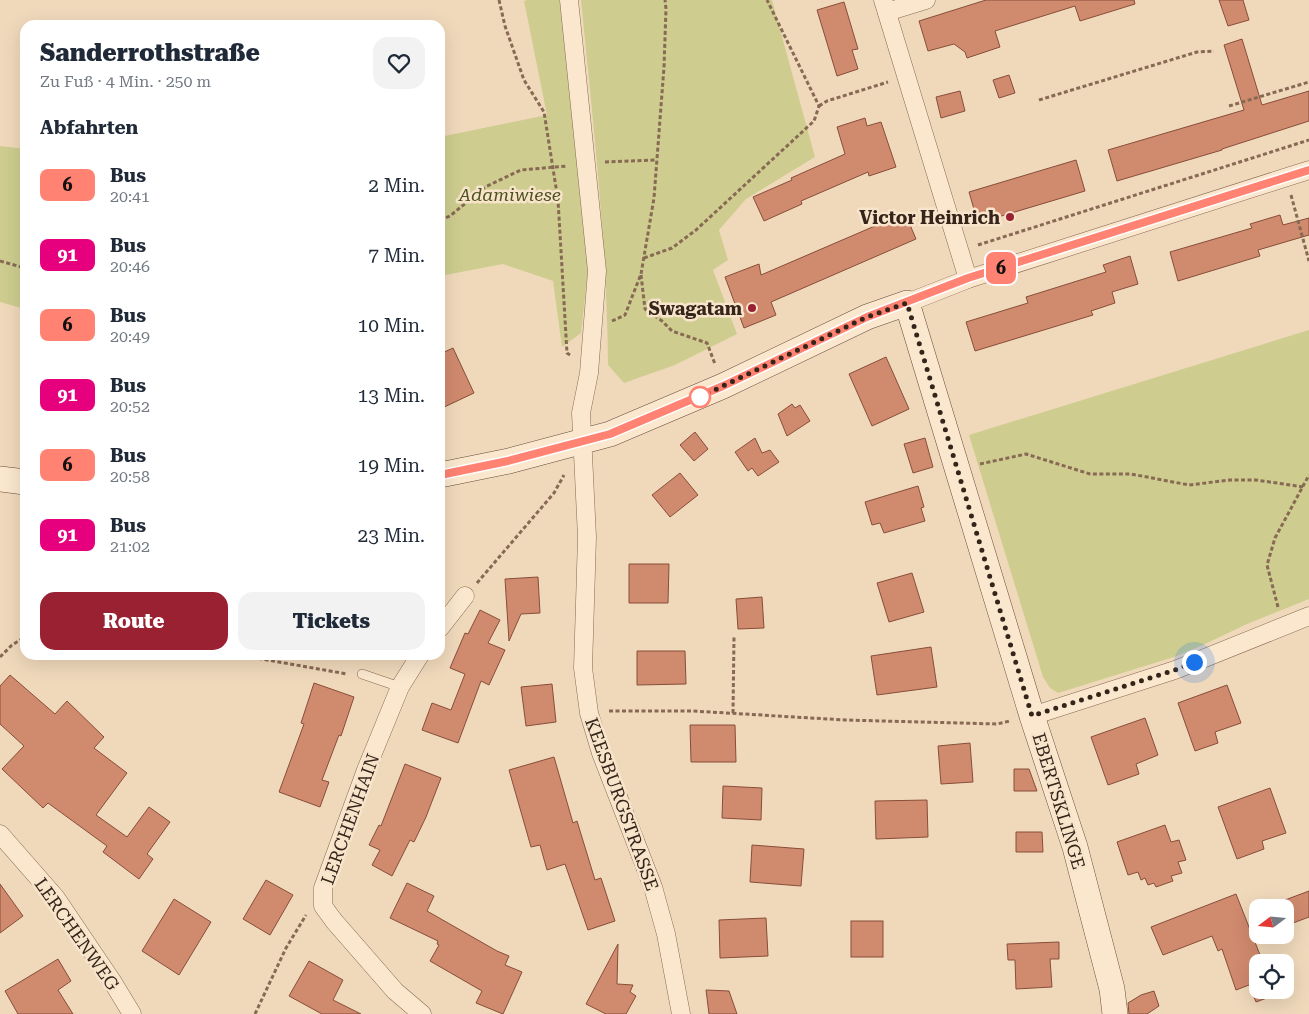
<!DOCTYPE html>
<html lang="de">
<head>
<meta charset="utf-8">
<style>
	body { margin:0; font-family:"Roboto Serif",serif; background:#f2f2f3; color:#1f2937; height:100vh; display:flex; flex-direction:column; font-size:19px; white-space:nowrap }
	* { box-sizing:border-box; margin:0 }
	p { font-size:16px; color:#747a83 }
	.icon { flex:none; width:28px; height:28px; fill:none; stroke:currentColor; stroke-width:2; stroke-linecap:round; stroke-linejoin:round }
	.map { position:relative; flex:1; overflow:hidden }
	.drawer { position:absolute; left:20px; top:20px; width:425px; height:640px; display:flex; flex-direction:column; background:#fff; border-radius:15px; box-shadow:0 5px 20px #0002 }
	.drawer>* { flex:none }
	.badge { padding:0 10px; border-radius:8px; font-size:18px; line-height:32px }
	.needle { width:32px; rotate:254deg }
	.buttons { position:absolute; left:1249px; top:899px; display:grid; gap:10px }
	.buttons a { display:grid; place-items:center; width:45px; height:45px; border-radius:10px; background:#fff; box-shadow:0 5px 20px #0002; font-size:25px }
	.you { position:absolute; width:25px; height:25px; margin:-12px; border:4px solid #fff; border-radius:50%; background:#1a73e8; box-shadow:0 0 0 8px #1a73e833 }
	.map>.badge { position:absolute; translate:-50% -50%; box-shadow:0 0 0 2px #fff }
	h2 { padding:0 20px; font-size:19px; line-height:45px }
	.round { display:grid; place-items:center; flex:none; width:52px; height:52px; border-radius:15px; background:#f2f2f3 }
	.headline { display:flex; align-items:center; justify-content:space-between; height:85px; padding:0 20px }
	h1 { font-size:24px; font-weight:800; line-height:38px }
	.primary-button { display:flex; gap:10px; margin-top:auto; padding:10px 20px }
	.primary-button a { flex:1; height:58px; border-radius:15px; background:#992132; color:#fff; font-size:20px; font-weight:800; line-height:58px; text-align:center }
	.primary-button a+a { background:#f2f2f3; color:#1f2937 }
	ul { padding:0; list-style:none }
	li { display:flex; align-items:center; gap:15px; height:70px; padding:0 20px }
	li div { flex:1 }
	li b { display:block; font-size:19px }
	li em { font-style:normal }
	li .badge { min-width:55px; font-weight:700; text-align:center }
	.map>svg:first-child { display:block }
	.green { fill:#cecd8f }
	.building { fill:#d08a6e; stroke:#874e39 }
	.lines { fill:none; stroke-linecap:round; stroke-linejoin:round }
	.lane-casing { stroke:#876954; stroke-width:10 }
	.street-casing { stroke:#876954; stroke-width:19 }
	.secondary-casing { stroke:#694a38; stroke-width:26 }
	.path { stroke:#876954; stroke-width:3; stroke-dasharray:4 2.5; stroke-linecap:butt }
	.lane { stroke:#fae7ce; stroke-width:9 }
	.street { stroke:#fae7ce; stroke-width:18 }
	.secondary { stroke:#fae7ce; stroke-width:25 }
	.line-casing { stroke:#fff; stroke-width:11 }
	.line { stroke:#ff8272; stroke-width:8 }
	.walk { stroke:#35241a; stroke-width:5; stroke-dasharray:0 9 }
	.poi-dot { fill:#992132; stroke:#f7e4ca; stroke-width:2 }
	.stop-dot { fill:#fff; stroke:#ff8272; stroke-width:2.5 }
	.labels { text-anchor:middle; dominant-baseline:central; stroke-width:5; stroke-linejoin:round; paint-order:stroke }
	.park-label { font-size:18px; font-style:italic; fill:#4d531f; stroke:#f7e4ca }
	.poi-label { font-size:18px; font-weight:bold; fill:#35241a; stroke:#f7e4ca; text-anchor:end }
	.street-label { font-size:18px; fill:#35241a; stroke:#f7e4ca }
</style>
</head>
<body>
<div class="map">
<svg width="1309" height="1014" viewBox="0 0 1309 1014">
	<rect width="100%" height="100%" fill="#f0d9bb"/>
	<g class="green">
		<path d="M 527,0 L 559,0 L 566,26 L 588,269 L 581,333 L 562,347 L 553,281 L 503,264 L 440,276 L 440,137 L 547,115 L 524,1 Z"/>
		<path d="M 581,0 L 772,0 L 815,157 L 746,199 L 719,230 L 728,260 L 713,270 L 737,334 L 675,365 L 624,383 L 608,365 C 607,243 593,122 581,0 Z"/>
		<path d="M 0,146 L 25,149 L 25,309 L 0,302 Z"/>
		<path d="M 1309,330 L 1309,599 L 1247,624 L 1203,645 L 1174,657 L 1058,693 L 1050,688 L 1043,677 L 969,435 Z"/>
	</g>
	<g class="building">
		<path d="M 986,0 L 1134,0 L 1135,4 L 1080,21 L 1075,6 L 995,31 L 1000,47 L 967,58 L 965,52 L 954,44 L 928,51 L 919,21 Z"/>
		<path d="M 1219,0 L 1243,0 L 1249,20 L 1228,26 Z"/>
		<path d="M 844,2 L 858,49 L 852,50 L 858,69 L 837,76 L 817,10 Z"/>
		<path d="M 1242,39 L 1262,105 L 1309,91 L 1309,121 L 1222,149 L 1222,150 L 1117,181 L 1108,150 L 1244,110 L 1224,45 Z"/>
		<path d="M 1009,75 L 1015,93 L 999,98 L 993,80 Z"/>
		<path d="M 960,91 L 965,111 L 941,118 L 936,97 Z"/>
		<path d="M 865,118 L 867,126 L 881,122 L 896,167 L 869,176 L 868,172 L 801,201 L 802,204 L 764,221 L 753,197 L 792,180 L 791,178 L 845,154 L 837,127 Z"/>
		<path d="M 1076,160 L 1085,191 L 978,223 L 969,192 Z"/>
		<path d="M 905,213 L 916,239 L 771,302 L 776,315 L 744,328 L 725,277 L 759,264 L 761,275 Z"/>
		<path d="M 1280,215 L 1283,225 L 1309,218 L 1309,235 L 1258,250 L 1260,256 L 1178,281 L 1170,252 L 1252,228 L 1250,224 Z"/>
		<path d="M 1130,256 L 1138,284 L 1112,292 L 1115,303 L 1091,311 L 1093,315 L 975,351 L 966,322 L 1028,303 L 1026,297 L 1106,272 L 1103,265 Z"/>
		<path d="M 453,348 L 474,393 L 440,409 L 440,354 Z"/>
		<path d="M 886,357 L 909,409 L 872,426 L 849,374 Z"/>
		<path d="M 792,404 L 795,408 L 800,405 L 810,421 L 787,436 L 778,414 Z"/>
		<path d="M 695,432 L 708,449 L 694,461 L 680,445 Z"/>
		<path d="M 755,438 L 762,453 L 770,450 L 779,462 L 758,476 L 752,468 L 748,471 L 735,452 Z"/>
		<path d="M 925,438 L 933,467 L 913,473 L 904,444 Z"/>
		<path d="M 680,473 L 698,495 L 670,517 L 652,495 Z"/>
		<path d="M 918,486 L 924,507 L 921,508 L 925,521 L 884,533 L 880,523 L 872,525 L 865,502 Z"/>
		<path d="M 629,564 L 669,564 L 668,603 L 629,603 Z"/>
		<path d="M 912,573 L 924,612 L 889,622 L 877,583 Z"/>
		<path d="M 538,577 L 540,613 L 521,614 L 509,641 L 505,579 Z"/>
		<path d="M 762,597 L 764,628 L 738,629 L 736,599 Z"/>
		<path d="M 480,610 L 500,620 L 488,643 L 505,650 L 489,685 L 481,681 L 458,743 L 422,730 L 432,703 L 451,710 L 465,674 L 450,668 L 465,633 L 468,634 Z"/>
		<path d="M 931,647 L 937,687 L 877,695 L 871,656 Z"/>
		<path d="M 637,651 L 685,651 L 686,684 L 637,685 Z"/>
		<path d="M 10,675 L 55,714 L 67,701 L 104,737 L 94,748 L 127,773 L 96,815 L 127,837 L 149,807 L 170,822 L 147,854 L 153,859 L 139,879 L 103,852 L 107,846 L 48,803 L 43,808 L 2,769 L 24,746 L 0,724 L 0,686 Z"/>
		<path d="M 314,683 L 354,697 L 341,736 L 339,735 L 322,780 L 329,782 L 320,807 L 279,792 L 304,724 L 301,723 Z"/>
		<path d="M 552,684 L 556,722 L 526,726 L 521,687 Z"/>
		<path d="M 1227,685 L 1241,723 L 1215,732 L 1218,743 L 1195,751 L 1178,703 Z"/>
		<path d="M 1145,718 L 1158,755 L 1136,764 L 1139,774 L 1108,785 L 1091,737 Z"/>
		<path d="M 690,725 L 735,725 L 736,762 L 691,762 Z"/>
		<path d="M 970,743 L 973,782 L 941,784 L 938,746 Z"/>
		<path d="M 554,757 L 573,823 L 577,821 L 595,880 L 601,878 L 615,921 L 588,930 L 565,864 L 547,870 L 540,845 L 531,847 L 509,770 Z"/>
		<path d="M 405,764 L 441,778 L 426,817 L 414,842 L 410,840 L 392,876 L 372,865 L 380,850 L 369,845 L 379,825 L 381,826 Z"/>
		<path d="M 1014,769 L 1029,769 L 1037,791 L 1014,791 Z"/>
		<path d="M 723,786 L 762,788 L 761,820 L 722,818 Z"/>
		<path d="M 1270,788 L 1286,833 L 1262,841 L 1264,849 L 1237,859 L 1218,807 Z"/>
		<path d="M 927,800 L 928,837 L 876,839 L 875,801 Z"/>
		<path d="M 1165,825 L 1171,842 L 1179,840 L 1186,860 L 1178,862 L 1182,873 L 1171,876 L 1173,881 L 1156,887 L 1154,883 L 1148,885 L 1145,878 L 1141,880 L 1138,872 L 1128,875 L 1117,842 Z"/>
		<path d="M 1016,832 L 1042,832 L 1043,852 L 1016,852 Z"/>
		<path d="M 752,845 L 804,849 L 801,886 L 750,882 Z"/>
		<path d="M 266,880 L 293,895 L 270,935 L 243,919 Z"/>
		<path d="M 407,883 L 434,896 L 427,911 L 497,951 L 509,956 L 505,965 L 522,972 L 503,1014 L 476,1003 L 482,991 L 430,961 L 439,945 L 437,944 L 438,941 L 390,918 Z"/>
		<path d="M 0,884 L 23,916 L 0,933 Z"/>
		<path d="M 1309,891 L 1309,917 L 1285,926 L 1285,900 Z"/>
		<path d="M 1236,894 L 1262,960 L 1270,958 L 1271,962 L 1258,962 L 1258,990 L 1282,990 L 1283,992 L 1256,1002 L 1249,985 L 1236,990 L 1222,949 L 1218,951 L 1212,936 L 1163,955 L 1151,927 Z"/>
		<path d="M 174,899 L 211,922 L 179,975 L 142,951 Z"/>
		<path d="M 766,918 L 768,956 L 720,958 L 719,920 Z"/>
		<rect x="851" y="921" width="32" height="36"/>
		<path d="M 1059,942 L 1059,959 L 1050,959 L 1052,987 L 1016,989 L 1015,960 L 1008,960 L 1007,944 Z"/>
		<path d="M 618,944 L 617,984 L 633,985 L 630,992 L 636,996 L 626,1014 L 606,1014 L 586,1004 Z"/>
		<path d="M 58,959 L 71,981 L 58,990 L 73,1014 L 18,1014 L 5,991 Z"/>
		<path d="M 309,961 L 343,980 L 333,1000 L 361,1014 L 322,1014 L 289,996 Z"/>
		<path d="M 706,990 L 729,991 L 737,1014 L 709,1014 Z"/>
		<path d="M 1154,991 L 1159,1006 L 1147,1014 L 1129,1014 L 1128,1003 L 1141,995 Z"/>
	</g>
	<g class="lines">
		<g class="lane-casing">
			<path id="lane" d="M 362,674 L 400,687"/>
		</g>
		<g class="street-casing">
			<g id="street">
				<path d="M 569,0 L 597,271 L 589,373 L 581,413 L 587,537 L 583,668 L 589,713 L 601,753 L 653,887 L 666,934 L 681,1014"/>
				<path d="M 883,0 L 968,279"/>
				<path d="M 887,12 L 926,0"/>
				<path d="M 907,303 L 968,279 L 1309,170"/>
				<path d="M 440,628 L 465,596"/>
				<path d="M 420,655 L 400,687 L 366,770 L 323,888 L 323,906 L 334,921 L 395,991 L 422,1014"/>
				<path d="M 1032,716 L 1175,670 L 1309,616"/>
				<path d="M 0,834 L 56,898 L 112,981 L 132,1014"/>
			</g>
		</g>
		<g class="secondary-casing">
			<g id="secondary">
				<path d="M 440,475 L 509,461 L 610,434 L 723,386 L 867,317 L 907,303 L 1032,716 L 1075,847 L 1112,989 L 1115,1014"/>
				<path d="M 0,479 L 25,482"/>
			</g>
		</g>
		<g class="path">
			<path d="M 499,0 L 505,26 L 524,80 L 544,112 L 558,200 L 567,353 L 570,355"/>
			<path d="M 1039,100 L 1197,52 L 1214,51"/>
			<path d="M 819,106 L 827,101 L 888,82"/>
			<path d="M 1229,106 L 1309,82"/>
			<path d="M 605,162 L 657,160"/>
			<path d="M 1291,195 L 1309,261"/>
			<path d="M 440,220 L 450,216 L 485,187 L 521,170 L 567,166"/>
			<path d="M 978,245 L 1309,140"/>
			<path d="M 644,258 L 672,248 L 696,230 L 814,121 L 819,106 L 767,0"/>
			<path d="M 0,261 L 25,268"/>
			<path d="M 641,275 L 645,309 L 662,321 L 672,331 L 707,343 L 715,364"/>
			<path d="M 612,321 L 625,315 L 641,274 L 654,198 L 664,67 L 666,9 L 665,0"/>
			<path d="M 980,464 L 1026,454 L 1090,474 L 1131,474 L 1189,485 L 1230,480 L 1256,480 L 1304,487"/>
			<path d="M 477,583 L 554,493 L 564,475"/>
			<path d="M 1278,607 L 1267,565 L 1275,538 L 1309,475"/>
			<path d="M 239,655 L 347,674"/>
			<path d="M 0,657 L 12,645 L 25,637"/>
			<path d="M 609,711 L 693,711 L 845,720 L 997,724 L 1010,721"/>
			<path d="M 733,713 L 734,637"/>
			<path d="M 255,1014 L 286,948 L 306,915"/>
		</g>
		<use href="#lane" class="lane"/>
		<use href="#street" class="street"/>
		<use href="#secondary" class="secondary"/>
	</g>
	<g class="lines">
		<g class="line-casing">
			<path id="line" d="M 440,475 L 508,461 L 610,434 L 723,386 L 867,317 L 968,278 L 1309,170"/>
		</g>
		<use href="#line" class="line"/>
		<path class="walk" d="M 700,397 L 867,317 L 907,303 L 1032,716 L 1175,670 L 1194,662"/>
	</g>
	<g class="poi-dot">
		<circle cx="1010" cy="217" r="5"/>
		<circle cx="752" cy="308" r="5"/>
	</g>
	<circle class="stop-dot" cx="700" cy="397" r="10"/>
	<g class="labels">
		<g class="park-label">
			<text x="510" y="194">Adamiwiese</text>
		</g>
		<g class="poi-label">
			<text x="1000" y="217">Victor Heinrich</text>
			<text x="742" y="308">Swagatam</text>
		</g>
		<g class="street-label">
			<text transform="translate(1059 801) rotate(73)">EBERTSKLINGE</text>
			<text transform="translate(622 804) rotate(70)">KEESBURGSTRASSE</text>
			<text transform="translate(350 819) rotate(-70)">LERCHENHAIN</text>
			<text transform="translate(77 934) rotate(55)">LERCHENWEG</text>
		</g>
	</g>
</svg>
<div class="buttons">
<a><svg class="needle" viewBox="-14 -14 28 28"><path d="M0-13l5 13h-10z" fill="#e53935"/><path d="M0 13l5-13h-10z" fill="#747a83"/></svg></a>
<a><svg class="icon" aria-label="locate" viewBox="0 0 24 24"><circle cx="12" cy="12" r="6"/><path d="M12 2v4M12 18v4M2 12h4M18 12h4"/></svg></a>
</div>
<div class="you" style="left:1194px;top:662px"></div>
<b class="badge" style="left:1001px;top:268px;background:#ff8272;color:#111">6</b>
<section class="drawer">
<div class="headline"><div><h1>Sanderrothstraße</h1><p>Zu Fuß · 4 Min. · 250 m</p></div><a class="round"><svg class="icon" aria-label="heart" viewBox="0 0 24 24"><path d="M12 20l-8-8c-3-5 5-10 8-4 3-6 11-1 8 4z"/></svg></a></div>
<h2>Abfahrten</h2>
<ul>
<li><span class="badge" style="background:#ff8272;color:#111">6</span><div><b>Bus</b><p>20:41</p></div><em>2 Min.</em></li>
<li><span class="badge" style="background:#e6007e;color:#fff">91</span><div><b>Bus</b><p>20:46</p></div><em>7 Min.</em></li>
<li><span class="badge" style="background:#ff8272;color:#111">6</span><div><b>Bus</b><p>20:49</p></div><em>10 Min.</em></li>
<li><span class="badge" style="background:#e6007e;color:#fff">91</span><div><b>Bus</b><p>20:52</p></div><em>13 Min.</em></li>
<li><span class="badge" style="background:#ff8272;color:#111">6</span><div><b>Bus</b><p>20:58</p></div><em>19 Min.</em></li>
<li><span class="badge" style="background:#e6007e;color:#fff">91</span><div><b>Bus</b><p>21:02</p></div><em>23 Min.</em></li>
</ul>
<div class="primary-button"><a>Route</a><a>Tickets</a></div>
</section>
</div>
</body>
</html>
